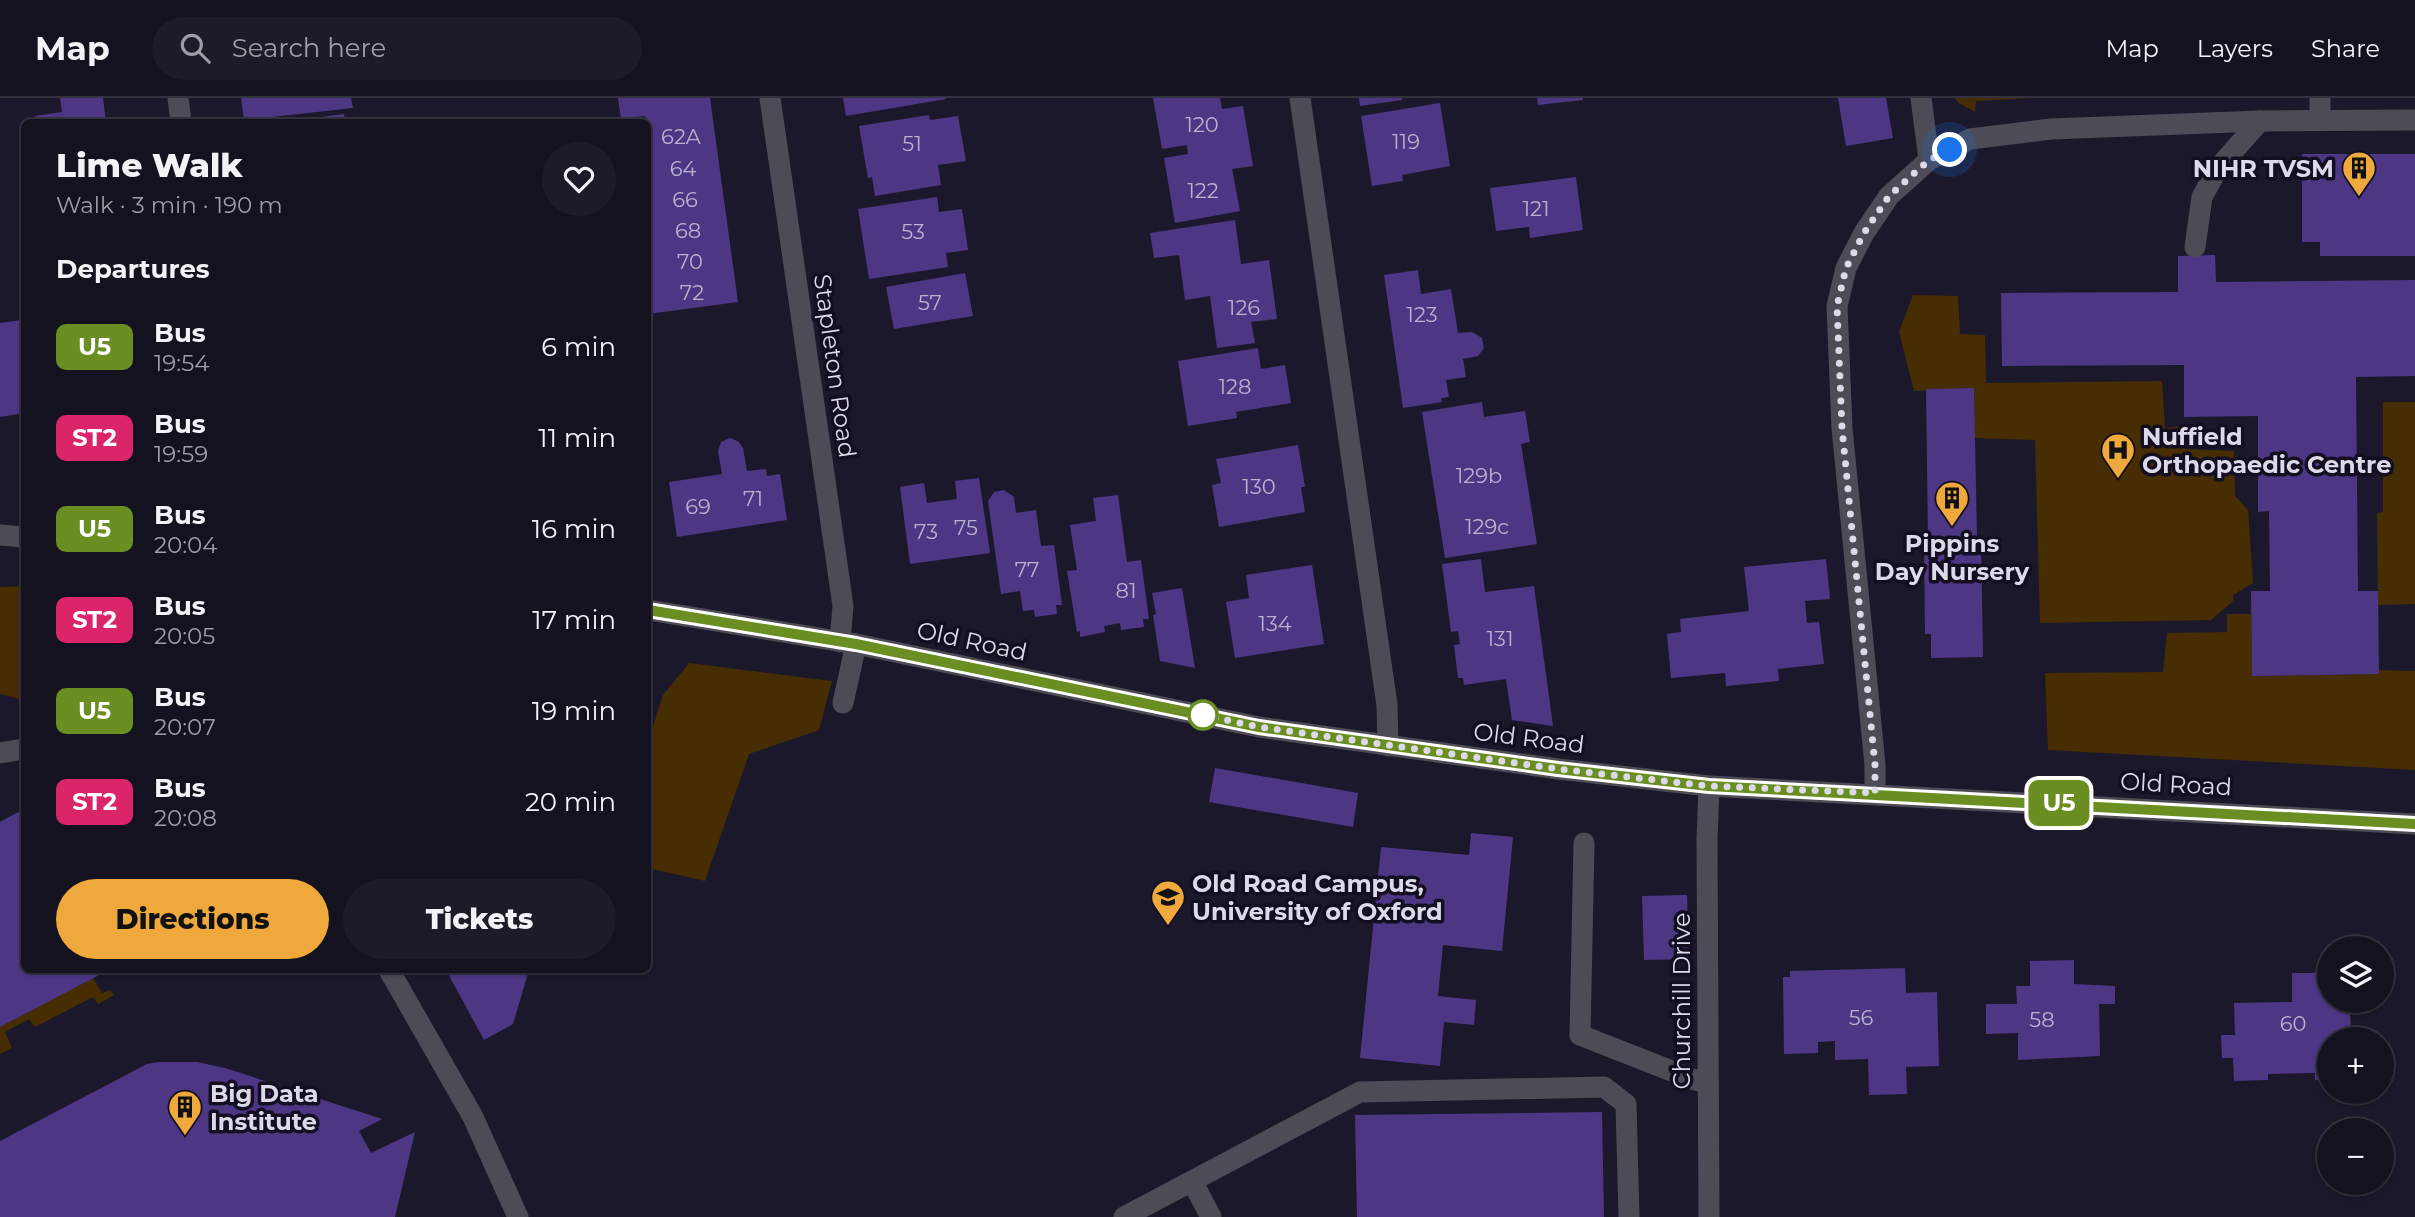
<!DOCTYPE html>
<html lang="en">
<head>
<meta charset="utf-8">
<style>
	body { margin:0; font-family:Montserrat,sans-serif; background:#1e1b29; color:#f1f3f6; height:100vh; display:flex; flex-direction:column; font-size:26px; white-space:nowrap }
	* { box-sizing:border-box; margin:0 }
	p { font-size:23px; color:#9d9ea5 }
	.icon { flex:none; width:38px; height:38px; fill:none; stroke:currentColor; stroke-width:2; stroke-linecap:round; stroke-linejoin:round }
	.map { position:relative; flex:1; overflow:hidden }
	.side { position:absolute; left:21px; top:21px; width:630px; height:854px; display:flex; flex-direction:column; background:#151220; border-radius:10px; box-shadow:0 2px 5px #0004,0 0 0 2px #34323e }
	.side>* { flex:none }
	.badge { padding:0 14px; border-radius:10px; font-size:24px; line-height:46px }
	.tools { position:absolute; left:2317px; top:838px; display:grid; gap:14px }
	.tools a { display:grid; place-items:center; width:77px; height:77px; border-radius:50%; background:#151220; box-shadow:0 2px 5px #0004,0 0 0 2px #34323e; font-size:35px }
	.you { position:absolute; width:35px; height:35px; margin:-18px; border:5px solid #fff; border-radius:50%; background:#1a73e8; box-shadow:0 0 0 10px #1a73e833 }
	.map>.badge { position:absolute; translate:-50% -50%; box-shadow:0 0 0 4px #fff }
	h2 { padding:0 35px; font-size:26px; line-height:63px }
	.round { display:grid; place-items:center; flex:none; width:74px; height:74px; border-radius:37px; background:#1e1b29 }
	.head { display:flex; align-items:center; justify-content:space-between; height:119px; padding:0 35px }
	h1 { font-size:33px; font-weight:800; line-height:52px }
	.button { display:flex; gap:14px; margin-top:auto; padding:14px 35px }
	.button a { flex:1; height:80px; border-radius:42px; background:#eea83c; color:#111; font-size:28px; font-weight:800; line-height:80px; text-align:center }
	.button a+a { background:#1e1b29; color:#f1f3f6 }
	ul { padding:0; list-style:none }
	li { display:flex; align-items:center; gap:21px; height:91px; padding:0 35px }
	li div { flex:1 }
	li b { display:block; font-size:26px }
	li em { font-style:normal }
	li .badge { min-width:77px; font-weight:700; text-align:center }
	header { display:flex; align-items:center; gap:42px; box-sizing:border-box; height:98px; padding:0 35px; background:#151220; border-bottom:2px solid #34323e }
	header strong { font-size:33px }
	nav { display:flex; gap:38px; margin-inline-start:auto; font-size:24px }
	.search { width:490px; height:63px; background:#1e1b29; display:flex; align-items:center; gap:18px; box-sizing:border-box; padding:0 24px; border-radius:38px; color:#9d9ea5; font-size:26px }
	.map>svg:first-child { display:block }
	.green { fill:#472d02 }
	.building { fill:#4d3785 }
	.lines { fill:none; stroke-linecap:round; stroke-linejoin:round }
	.service { stroke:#4d4c56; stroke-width:21 }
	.minor { stroke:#4d4c56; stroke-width:21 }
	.tertiary { stroke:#4d4c56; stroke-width:21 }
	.line-casing { stroke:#fff; stroke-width:16 }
	.line { stroke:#6b8e23; stroke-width:10 }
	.walk { stroke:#dcdae8; stroke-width:7; stroke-dasharray:0 12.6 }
	.stop-dot { fill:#fff; stroke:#6b8e23; stroke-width:3.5 }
	.labels { text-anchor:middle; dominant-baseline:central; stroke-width:7; stroke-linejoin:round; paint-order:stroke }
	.number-label { font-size:21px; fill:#b8b1cf }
	.poi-label { font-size:24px; font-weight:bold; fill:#dcdae8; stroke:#130f21; text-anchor:start }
	.street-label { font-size:24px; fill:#dcdae8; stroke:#130f21 }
</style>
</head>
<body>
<header>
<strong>Map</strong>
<div class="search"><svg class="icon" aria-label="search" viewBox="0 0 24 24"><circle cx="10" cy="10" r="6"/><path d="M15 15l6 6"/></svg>Search here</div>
<nav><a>Map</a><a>Layers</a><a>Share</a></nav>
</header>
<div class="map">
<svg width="2415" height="1119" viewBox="0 0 2415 1119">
	<rect width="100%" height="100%" fill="#1c182b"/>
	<g class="green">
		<path d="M 1955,0 L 2032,0 L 1976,3 L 1975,14 L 1959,5 Z"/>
		<path d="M 1913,197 L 1958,198 L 1960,236 L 1985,237 L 1986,285 L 2162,283 L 2165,330 L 2186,328 L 2185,351 L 2234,353 L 2235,398 L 2248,412 L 2253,485 L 2233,497 L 2233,503 L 2211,522 L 2040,525 L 2035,342 L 1975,340 L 1974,290 L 1914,293 L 1899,234 Z"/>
		<path d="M 2383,304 L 2415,304 L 2415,506 L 2378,507 L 2377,415 L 2383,414 Z"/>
		<path d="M 24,488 L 24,602 L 0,596 L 0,489 Z"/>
		<path d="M 2227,516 L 2251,516 L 2252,578 L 2378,576 L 2379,572 L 2415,573 L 2415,672 L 2048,652 L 2045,575 L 2163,574 L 2167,535 L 2227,534 Z"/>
		<path d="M 689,565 L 832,583 L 819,632 L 749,656 L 705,783 L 648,770 L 648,644 L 663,597 Z"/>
		<path d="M 93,880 L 102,895 L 110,892 L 114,897 L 98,906 L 93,899 L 35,929 L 29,921 L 5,934 L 12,950 L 0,956 L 0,929 Z"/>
	</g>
	<g class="building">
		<path d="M 60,0 L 103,0 L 106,24 L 36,24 L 35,18 L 62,14 Z"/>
		<path d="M 241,0 L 351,0 L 353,10 L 244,22 Z"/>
		<path d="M 618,0 L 710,0 L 738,204 L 648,216 L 648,24 L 645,18 L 621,21 Z"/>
		<path d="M 843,0 L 945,0 L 946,1 L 846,18 Z"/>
		<path d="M 1153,0 L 1220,0 L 1222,11 L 1243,8 L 1253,68 L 1232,71 L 1240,113 L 1175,125 L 1164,60 L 1188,56 L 1187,47 L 1162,51 Z"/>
		<path d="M 1359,0 L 1402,0 L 1402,2 L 1360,8 Z"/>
		<path d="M 1537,0 L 1583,0 L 1583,2 L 1538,7 Z"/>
		<path d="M 1838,0 L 1886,0 L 1893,40 L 1846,48 Z"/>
		<path d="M 1440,5 L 1450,68 L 1402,77 L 1403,83 L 1372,88 L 1361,18 Z"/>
		<path d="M 344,16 L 345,24 L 291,24 L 290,23 Z"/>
		<path d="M 929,17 L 930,22 L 958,18 L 966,63 L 938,67 L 941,87 L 875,98 L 872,79 L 868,80 L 859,28 Z"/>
		<path d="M 2302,56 L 2415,56 L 2415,158 L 2320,158 L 2320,144 L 2302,144 Z"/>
		<path d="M 1576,79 L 1583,132 L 1530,140 L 1529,129 L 1496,133 L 1490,90 Z"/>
		<path d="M 937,99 L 939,114 L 962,111 L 968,152 L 946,155 L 948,169 L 869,181 L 858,111 Z"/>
		<path d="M 1235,122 L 1241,166 L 1269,162 L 1277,221 L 1251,224 L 1255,245 L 1217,250 L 1210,198 L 1185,202 L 1179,157 L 1154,160 L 1150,135 Z"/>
		<path d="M 2215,157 L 2216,184 L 2415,182 L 2415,278 L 2356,279 L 2358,493 L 2378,493 L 2379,576 L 2252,578 L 2251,493 L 2270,493 L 2269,413 L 2258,414 L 2258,318 L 2184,319 L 2184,267 L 2002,268 L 2001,195 L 2178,194 L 2178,158 Z"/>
		<path d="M 1418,172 L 1421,196 L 1451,191 L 1458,235 L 1472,234 L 1482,240 L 1484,250 L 1478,258 L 1463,261 L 1466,279 L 1446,282 L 1449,299 L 1441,300 L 1442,304 L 1403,310 L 1384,177 Z"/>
		<path d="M 965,175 L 973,218 L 894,231 L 886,189 Z"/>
		<path d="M 22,222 L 24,245 L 24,315 L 0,319 L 0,225 Z"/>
		<path d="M 1258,250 L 1261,271 L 1285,267 L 1291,305 L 1236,314 L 1237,320 L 1188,328 L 1178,263 Z"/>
		<path d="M 1974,290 L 1977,440 L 1981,440 L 1983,559 L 1931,560 L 1931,536 L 1925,536 L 1924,442 L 1928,442 L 1926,291 Z"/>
		<path d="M 1482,304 L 1484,319 L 1525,313 L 1530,344 L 1521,346 L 1537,446 L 1445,460 L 1422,314 Z"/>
		<path d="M 730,340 L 738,343 L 743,350 L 747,373 L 766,371 L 767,378 L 780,376 L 787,422 L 677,439 L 669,384 L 722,376 L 718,353 L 721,344 Z"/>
		<path d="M 1298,347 L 1305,389 L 1301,389 L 1305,414 L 1219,429 L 1212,387 L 1221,385 L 1216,361 Z"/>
		<path d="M 979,380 L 990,455 L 910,466 L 900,389 L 924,385 L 927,405 L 941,403 L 957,401 L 955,383 Z"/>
		<path d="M 1004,392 L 1014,399 L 1016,415 L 1036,412 L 1041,448 L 1054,447 L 1062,507 L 1056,507 L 1057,516 L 1035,519 L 1034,512 L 1023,513 L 1020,493 L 1001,496 L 988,403 L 994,394 Z"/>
		<path d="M 1118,397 L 1127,464 L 1141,462 L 1149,521 L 1143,521 L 1144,529 L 1121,532 L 1120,525 L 1104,528 L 1105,534 L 1080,539 L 1080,533 L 1077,534 L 1067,473 L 1077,472 L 1070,427 L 1096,423 L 1093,400 Z"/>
		<path d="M 1481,461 L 1485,494 L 1534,488 L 1553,628 L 1512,622 L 1506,581 L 1464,587 L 1463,580 L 1458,580 L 1454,547 L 1460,546 L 1458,533 L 1451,534 L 1442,466 Z"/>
		<path d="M 1826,461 L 1830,501 L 1805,503 L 1807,525 L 1819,524 L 1824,566 L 1778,571 L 1779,583 L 1726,588 L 1725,575 L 1671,580 L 1667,536 L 1681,534 L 1680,521 L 1749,513 L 1744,469 Z"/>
		<path d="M 1312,467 L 1324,546 L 1235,560 L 1226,504 L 1249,500 L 1246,477 Z"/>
		<path d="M 1182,490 L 1195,570 L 1160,563 L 1153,517 L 1156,516 L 1152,495 Z"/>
		<path d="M 1215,670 L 1358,695 L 1353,729 L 1209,704 Z"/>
		<path d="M 24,711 L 24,872 L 104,872 L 105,874 L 0,929 L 0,724 Z"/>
		<path d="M 1471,735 L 1513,739 L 1502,853 L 1443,847 L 1438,898 L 1476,902 L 1474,927 L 1444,924 L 1440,968 L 1360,960 L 1381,749 L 1469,757 Z"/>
		<path d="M 1687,797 L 1689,861 L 1644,862 L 1642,798 Z"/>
		<path d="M 2074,862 L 2074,886 L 2115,888 L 2115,906 L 2099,906 L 2100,958 L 2018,962 L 2018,935 L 1986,936 L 1986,906 L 2017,906 L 2016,888 L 2030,888 L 2030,863 Z"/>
		<path d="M 1905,870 L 1906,895 L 1937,894 L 1939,968 L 1906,969 L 1907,996 L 1869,997 L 1868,961 L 1835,962 L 1835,943 L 1818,944 L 1818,955 L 1784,956 L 1783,879 L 1790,879 L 1790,873 Z"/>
		<path d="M 446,872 L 529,872 L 513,926 L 484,942 Z"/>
		<path d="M 2292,875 L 2329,875 L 2329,903 L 2341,903 L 2341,915 L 2350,915 L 2351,935 L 2370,935 L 2370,942 L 2329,942 L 2329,981 L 2315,982 L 2315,975 L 2268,976 L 2268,982 L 2234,983 L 2233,960 L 2222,960 L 2221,937 L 2235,937 L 2234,905 L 2292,904 Z"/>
		<path d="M 159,964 L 197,964 L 225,970 L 382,1021 L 359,1033 L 371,1055 L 415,1034 L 395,1119 L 0,1119 L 0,1043 L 147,966 Z"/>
		<path d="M 1602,1014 L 1604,1119 L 1357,1119 L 1355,1017 Z"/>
	</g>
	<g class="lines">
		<g class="service">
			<path d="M 1921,0 L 1929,62"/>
			<path d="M 2320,22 L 2320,0"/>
			<path d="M 2195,149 L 2202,99 L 2218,70 L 2260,23"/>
			<path d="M 843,605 L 856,546"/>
			<path d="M 0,655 L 24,651"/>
			<path d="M 1875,695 L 1875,667 L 1842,330 L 1837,208 L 1846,170 L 1864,135 L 1889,98 L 1929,62 L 1970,41 L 2051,31 L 2260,23 L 2415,22"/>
			<path d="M 1584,745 L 1580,937 L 1692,981 L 1708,985"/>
			<path d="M 389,872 L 473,1019 L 518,1119"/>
			<path d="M 1192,1083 L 1211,1119"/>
			<path d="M 1124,1119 L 1360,994 L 1604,989 L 1626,1006 L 1629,1119"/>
		</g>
		<g class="minor">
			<path d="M 178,0 L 181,24"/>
			<path d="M 770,0 L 843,508 L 840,544"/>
			<path d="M 1709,688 L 1707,742 L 1709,1119"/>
		</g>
		<g class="tertiary">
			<path d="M 1300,0 L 1387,607 L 1388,648"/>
			<path d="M 0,437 L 24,439"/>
			<path d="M 648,512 L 856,546 L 1259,629 L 1558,671 L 1709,688 L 2415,726"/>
		</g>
	</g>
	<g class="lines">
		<g class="line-casing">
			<path id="line" d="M 648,512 L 856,546 L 1259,629 L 1558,671 L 1709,688 L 2415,726"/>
		</g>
		<use href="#line" class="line"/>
		<path class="walk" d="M 1203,617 L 1259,629 L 1558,671 L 1709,688 L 1875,695 L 1875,667 L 1842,330 L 1837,208 L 1846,170 L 1864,135 L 1889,98 L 1929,62 L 1950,52"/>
	</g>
	<defs>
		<g id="building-pin" transform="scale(1.75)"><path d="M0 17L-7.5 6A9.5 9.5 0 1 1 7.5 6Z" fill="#eea83c" stroke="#130f21"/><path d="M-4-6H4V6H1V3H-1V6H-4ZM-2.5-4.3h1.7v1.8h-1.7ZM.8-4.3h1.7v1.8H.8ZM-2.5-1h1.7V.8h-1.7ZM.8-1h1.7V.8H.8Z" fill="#111"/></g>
		<g id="hospital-pin" transform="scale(1.75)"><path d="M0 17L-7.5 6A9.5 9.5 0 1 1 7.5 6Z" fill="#eea83c" stroke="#130f21"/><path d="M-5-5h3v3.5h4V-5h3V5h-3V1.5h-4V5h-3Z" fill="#111"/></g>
		<g id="university-pin" transform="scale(1.75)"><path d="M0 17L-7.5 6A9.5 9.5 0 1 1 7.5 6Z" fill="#eea83c" stroke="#130f21"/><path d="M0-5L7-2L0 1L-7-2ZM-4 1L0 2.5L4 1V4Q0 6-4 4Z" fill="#111"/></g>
	</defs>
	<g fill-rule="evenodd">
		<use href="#building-pin" x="2359" y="70"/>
		<use href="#hospital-pin" x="2118" y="352"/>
		<use href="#building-pin" x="1952" y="400"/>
		<use href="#university-pin" x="1168" y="799"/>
		<use href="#building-pin" x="185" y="1009"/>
	</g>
	<circle class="stop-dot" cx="1203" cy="617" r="14"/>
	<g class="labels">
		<g class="number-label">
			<text x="1202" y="26">120</text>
			<text x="681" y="38">62A</text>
			<text x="1406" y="43">119</text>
			<text x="912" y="45">51</text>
			<text x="683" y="70">64</text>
			<text x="1203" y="92">122</text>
			<text x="685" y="101">66</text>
			<text x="1536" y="110">121</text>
			<text x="688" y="132">68</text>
			<text x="913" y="133">53</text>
			<text x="690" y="163">70</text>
			<text x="692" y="194">72</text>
			<text x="930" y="204">57</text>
			<text x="1244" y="209">126</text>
			<text x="1422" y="216">123</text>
			<text x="1235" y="288">128</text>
			<text x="1479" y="377">129b</text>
			<text x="1259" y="388">130</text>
			<text x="753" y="400">71</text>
			<text x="698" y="408">69</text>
			<text x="1487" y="428">129c</text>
			<text x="966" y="429">75</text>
			<text x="926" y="433">73</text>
			<text x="1027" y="471">77</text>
			<text x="1126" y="492">81</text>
			<text x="1275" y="525">134</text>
			<text x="1500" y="540">131</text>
			<text x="1861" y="919">56</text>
			<text x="2042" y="921">58</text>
			<text x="2293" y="925">60</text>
		</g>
		<g class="poi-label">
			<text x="2334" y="70" text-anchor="end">NIHR TVSM</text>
			<text x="2142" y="338">Nuffield<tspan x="2142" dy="28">Orthopaedic Centre</tspan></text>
			<text x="1952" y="445" text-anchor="middle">Pippins<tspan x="1952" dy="28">Day Nursery</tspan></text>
			<text x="1192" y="785">Old Road Campus,<tspan x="1192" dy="28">University of Oxford</tspan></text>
			<text x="210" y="995">Big Data<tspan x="210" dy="28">Institute</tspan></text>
		</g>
		<g class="street-label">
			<text transform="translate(835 268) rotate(82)">Stapleton Road</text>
			<text transform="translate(972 543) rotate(12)">Old Road</text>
			<text transform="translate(1529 640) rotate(7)">Old Road</text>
			<text transform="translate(2176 686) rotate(3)">Old Road</text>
			<text transform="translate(1681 903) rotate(-90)">Churchill Drive</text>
		</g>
	</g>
</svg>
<div class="tools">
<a><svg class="icon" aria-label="layers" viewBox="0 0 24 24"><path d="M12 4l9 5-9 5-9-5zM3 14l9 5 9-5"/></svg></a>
<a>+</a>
<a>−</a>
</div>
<div class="you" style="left:1950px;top:52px"></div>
<b class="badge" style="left:2059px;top:705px;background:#6b8e23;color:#fff">U5</b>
<section class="side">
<div class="head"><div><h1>Lime Walk</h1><p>Walk · 3 min · 190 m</p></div><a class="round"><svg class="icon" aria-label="heart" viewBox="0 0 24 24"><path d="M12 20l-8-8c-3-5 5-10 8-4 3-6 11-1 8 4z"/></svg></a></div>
<h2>Departures</h2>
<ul>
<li><span class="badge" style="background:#6b8e23;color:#fff">U5</span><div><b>Bus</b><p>19:54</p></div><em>6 min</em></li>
<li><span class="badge" style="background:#db256b;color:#fff">ST2</span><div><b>Bus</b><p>19:59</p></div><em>11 min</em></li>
<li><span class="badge" style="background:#6b8e23;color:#fff">U5</span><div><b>Bus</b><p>20:04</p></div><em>16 min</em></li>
<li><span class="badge" style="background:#db256b;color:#fff">ST2</span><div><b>Bus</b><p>20:05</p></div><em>17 min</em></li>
<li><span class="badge" style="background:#6b8e23;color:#fff">U5</span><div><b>Bus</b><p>20:07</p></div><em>19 min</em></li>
<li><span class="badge" style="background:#db256b;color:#fff">ST2</span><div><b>Bus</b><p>20:08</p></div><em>20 min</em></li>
</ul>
<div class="button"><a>Directions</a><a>Tickets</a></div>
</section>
</div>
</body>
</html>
